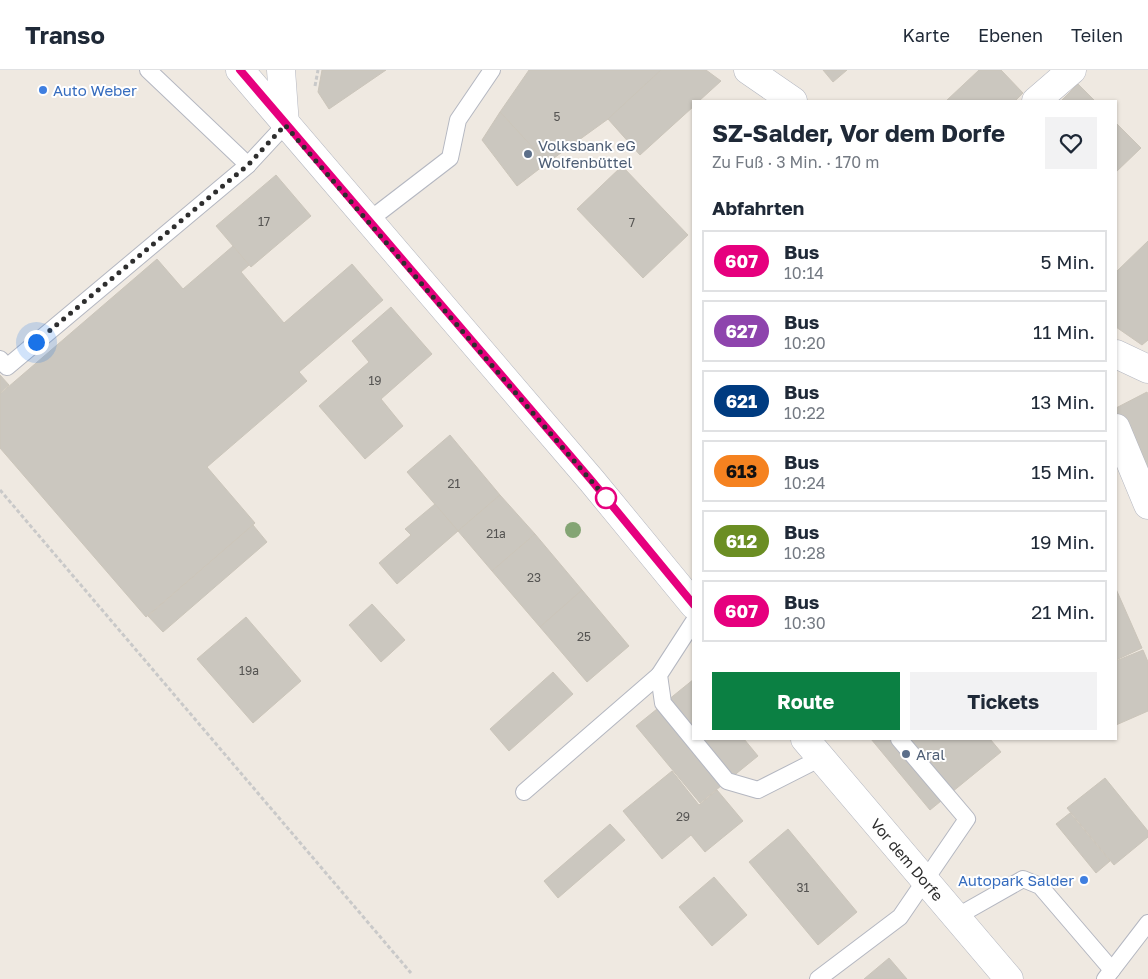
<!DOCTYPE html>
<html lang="de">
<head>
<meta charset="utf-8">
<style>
	body { margin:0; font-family:"Golos Text",sans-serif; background:#f2f2f3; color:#1f2937; height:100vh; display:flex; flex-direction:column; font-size:19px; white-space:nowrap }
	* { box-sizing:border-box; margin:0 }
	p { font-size:16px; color:#747a83 }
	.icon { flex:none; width:28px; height:28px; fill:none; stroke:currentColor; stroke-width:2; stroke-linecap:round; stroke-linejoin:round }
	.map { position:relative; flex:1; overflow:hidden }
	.drawer { position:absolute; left:692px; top:30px; width:425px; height:640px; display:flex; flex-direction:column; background:#fff; border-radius:0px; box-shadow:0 1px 4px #0004 }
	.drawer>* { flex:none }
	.badge { padding:0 10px; border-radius:16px; font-size:18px; line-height:32px }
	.you { position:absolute; width:25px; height:25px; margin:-12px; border:4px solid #fff; border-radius:50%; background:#1a73e8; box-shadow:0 0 0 8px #1a73e833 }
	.map>.badge { position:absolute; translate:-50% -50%; box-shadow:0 0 0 2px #fff }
	h2 { padding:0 20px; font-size:19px; line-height:45px }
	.round { display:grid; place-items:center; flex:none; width:52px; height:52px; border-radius:0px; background:#f2f2f3 }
	.overview { display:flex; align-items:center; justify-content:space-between; height:85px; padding:0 20px }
	h1 { font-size:24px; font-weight:700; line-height:38px }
	.primary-button { display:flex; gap:10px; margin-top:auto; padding:10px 20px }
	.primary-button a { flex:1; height:58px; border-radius:0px; background:#0b8043; color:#fff; font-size:20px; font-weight:700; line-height:58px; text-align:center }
	.primary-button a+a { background:#f2f2f3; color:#1f2937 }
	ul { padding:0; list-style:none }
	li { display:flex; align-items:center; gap:15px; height:62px; margin:0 10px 8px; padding:0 10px; border:2px solid #e0e1e3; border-radius:0px }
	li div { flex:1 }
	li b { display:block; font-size:19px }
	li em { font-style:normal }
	li .badge { min-width:55px; font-weight:700; text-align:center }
	header { display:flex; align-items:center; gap:30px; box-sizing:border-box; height:70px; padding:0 25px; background:#fff; border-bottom:1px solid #e0e1e3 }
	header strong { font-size:24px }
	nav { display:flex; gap:28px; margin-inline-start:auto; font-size:18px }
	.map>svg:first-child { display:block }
	.building { fill:#cbc7bf; stroke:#cbc5ba }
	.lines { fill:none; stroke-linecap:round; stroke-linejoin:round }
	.lane-casing { stroke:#b4b7c1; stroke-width:18 }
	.street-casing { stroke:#b4b7c1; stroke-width:29 }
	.secondary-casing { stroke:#b4b7c1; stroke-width:29 }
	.path { stroke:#c9c9c9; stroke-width:3; stroke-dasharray:4 2.5; stroke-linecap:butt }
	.lane { stroke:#fff; stroke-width:16 }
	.street { stroke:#fff; stroke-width:28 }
	.secondary { stroke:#fff; stroke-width:28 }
	.tree { fill:#84a574 }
	.line-casing { stroke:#fff; stroke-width:11 }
	.line { stroke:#e6007e; stroke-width:8 }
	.walk { stroke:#2e2e2e; stroke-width:5; stroke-dasharray:0 9 }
	.shop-dot { fill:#3f7fe0; stroke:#fff; stroke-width:2 }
	.service-dot { fill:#5c6f8a; stroke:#fff; stroke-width:2 }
	.stop-dot { fill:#fff; stroke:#e6007e; stroke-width:2.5 }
	.labels { text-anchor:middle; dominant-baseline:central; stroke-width:4; stroke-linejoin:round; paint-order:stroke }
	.number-label { font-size:12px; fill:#555452 }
	.shop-label { font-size:15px; fill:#366cbe; stroke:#fff; text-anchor:start }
	.service-label { font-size:15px; fill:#4e5e75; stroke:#fff; text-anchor:start }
	.street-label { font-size:15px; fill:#2e2e2e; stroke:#fff }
</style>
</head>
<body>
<header>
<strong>Transo</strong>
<nav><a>Karte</a><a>Ebenen</a><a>Teilen</a></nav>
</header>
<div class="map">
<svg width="1148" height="909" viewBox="0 0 1148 909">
	<rect width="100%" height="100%" fill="#efe9e1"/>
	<g class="building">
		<path d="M 322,0 L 386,0 L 329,39 L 318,22 Z"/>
		<path d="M 529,0 L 661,0 L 608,49 L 547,93 L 500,42 Z"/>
		<path d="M 661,0 L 706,0 L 721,11 L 699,31 L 694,31 L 694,36 L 640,85 L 608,49 Z"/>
		<path d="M 823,0 L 847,0 L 833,12 Z"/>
		<path d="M 979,0 L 1001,0 L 1023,23 L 1015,31 L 946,31 Z"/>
		<path d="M 1078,14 L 1095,31 L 1061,31 Z"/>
		<path d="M 500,42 L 547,93 L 517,116 L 482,70 Z"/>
		<path d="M 1116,53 L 1141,78 L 1116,102 Z"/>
		<path d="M 622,96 L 688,165 L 643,208 L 577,139 Z"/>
		<path d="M 276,105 L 311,146 L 251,197 L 216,156 Z"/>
		<path d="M 1148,171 L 1148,270 L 1142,275 L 1116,257 L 1116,202 Z"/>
		<path d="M 233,176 L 249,195 L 241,202 L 284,253 L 352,194 L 383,230 L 299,302 L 307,311 L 207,397 L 255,453 L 146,547 L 0,378 L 0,324 L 157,189 L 183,219 Z"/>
		<path d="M 391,237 L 432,284 L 381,329 L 403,356 L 365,389 L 319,336 L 369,292 L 352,271 Z"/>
		<path d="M 0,305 L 9,315 L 0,323 Z"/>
		<path d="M 1147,322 L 1148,324 L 1148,404 L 1116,341 L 1116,338 Z"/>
		<path d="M 450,365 L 500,425 L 458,461 L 407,402 Z"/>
		<path d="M 500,425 L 535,464 L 492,501 L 458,461 Z"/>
		<path d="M 435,434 L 458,461 L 397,514 L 379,493 L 411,465 L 405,459 Z"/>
		<path d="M 253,455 L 267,472 L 163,562 L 148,546 Z"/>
		<path d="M 535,464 L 582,520 L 540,557 L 492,501 Z"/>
		<path d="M 1116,519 L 1142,578 L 1116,590 Z"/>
		<path d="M 582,520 L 629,576 L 587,612 L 540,557 Z"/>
		<path d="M 372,534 L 405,570 L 381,592 L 349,555 Z"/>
		<path d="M 246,547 L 301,611 L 253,653 L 197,589 Z"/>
		<path d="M 1143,580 L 1148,592 L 1148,641 L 1116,655 L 1116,591 Z"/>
		<path d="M 553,602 L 573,624 L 509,681 L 490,659 Z"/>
		<path d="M 694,609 L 694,669 L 744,669 L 758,686 L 700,733 L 636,656 Z"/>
		<path d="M 871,669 L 990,669 L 1001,682 L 930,740 Z"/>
		<path d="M 672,701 L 699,735 L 717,720 L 743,751 L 705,782 L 691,765 L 662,789 L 623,741 Z"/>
		<path d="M 1105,708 L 1148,761 L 1148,767 L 1114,795 L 1067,738 Z"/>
		<path d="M 1070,743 L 1110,791 L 1096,803 L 1056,754 Z"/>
		<path d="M 610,754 L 625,770 L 558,828 L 544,811 Z"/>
		<path d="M 788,759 L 857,842 L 818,875 L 749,792 Z"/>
		<path d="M 714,807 L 747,845 L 712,876 L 679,837 Z"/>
		<path d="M 889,888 L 907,909 L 864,909 Z"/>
	</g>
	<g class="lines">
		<g class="lane-casing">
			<g id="lane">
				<path d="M 148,0 L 248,95"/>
				<path d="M 368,151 L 450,88 L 458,50 L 492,0"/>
				<path d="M 0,289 L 7,297 L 248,95 L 285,55"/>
				<path d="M 694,551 L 659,605 L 663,633 L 727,711 L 758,720 L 821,688"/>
				<path d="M 524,722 L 659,605"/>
				<path d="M 956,847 L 1023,809 L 1040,816 L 1112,900"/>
				<path d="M 818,909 L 900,847 L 967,749 L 899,669"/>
				<path d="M 1105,909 L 1148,853"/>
			</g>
		</g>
		<g class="street-casing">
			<g id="street">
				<path d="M 748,0 L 793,31"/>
				<path d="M 1036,31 L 1072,0"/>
				<path d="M 1116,284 L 1148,299"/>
				<path d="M 1116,358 L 1148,435"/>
			</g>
		</g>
		<g class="secondary-casing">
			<g id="secondary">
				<path d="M 240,0 L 592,411 L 694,535"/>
				<path d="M 281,0 L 285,55"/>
				<path id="s1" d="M 805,669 L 1009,909"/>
			</g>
		</g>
		<g class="path">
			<path d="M 315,16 L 318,0"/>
			<path d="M 0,420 L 411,903"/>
		</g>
		<use href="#lane" class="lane"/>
		<use href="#street" class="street"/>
		<use href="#secondary" class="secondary"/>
	</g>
	<circle class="tree" cx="573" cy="460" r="8"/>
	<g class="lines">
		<g class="line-casing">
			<path id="line" d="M 240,0 L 592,411 L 694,535"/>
		</g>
		<use href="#line" class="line"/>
		<path class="walk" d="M 36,272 L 248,95 L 285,55 L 606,428"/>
	</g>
	<g class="shop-dot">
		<circle cx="43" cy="20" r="5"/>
		<circle cx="1084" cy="810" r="5"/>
	</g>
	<g class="service-dot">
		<circle cx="528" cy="84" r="5"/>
		<circle cx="906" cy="684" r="5"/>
	</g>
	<circle class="stop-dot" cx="606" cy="428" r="10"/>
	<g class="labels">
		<g class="number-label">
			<text x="557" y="46">5</text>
			<text x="264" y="151">17</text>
			<text x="632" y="152">7</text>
			<text x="375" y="310">19</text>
			<text x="454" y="413">21</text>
			<text x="496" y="463">21a</text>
			<text x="534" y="507">23</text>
			<text x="584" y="566">25</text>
			<text x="249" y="600">19a</text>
			<text x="683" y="746">29</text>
			<text x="803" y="817">31</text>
		</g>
		<g class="shop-label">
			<text x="53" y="20">Auto Weber</text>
			<text x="1074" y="810" text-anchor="end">Autopark Salder</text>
		</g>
		<g class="service-label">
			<text x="538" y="75">Volksbank eG<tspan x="538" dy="17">Wolfenbüttel</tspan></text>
			<text x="916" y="684">Aral</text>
		</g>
		<g class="street-label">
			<text stroke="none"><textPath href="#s1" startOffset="158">Vor dem Dorfe</textPath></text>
		</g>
	</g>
</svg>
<div class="you" style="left:36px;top:272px"></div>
<section class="drawer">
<div class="overview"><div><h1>SZ-Salder, Vor dem Dorfe</h1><p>Zu Fuß · 3 Min. · 170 m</p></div><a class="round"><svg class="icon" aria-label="heart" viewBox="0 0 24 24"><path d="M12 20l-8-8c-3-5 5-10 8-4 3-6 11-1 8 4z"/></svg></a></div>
<h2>Abfahrten</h2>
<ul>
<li><span class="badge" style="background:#e6007e;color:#fff">607</span><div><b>Bus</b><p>10:14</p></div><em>5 Min.</em></li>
<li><span class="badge" style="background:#8e44ad;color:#fff">627</span><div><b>Bus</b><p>10:20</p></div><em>11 Min.</em></li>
<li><span class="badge" style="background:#003b80;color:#fff">621</span><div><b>Bus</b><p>10:22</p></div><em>13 Min.</em></li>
<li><span class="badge" style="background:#f58220;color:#111">613</span><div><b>Bus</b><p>10:24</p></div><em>15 Min.</em></li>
<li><span class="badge" style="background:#6b8e23;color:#fff">612</span><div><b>Bus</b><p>10:28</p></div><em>19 Min.</em></li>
<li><span class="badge" style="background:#e6007e;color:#fff">607</span><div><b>Bus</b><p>10:30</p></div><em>21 Min.</em></li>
</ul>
<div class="primary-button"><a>Route</a><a>Tickets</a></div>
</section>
</div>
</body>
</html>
